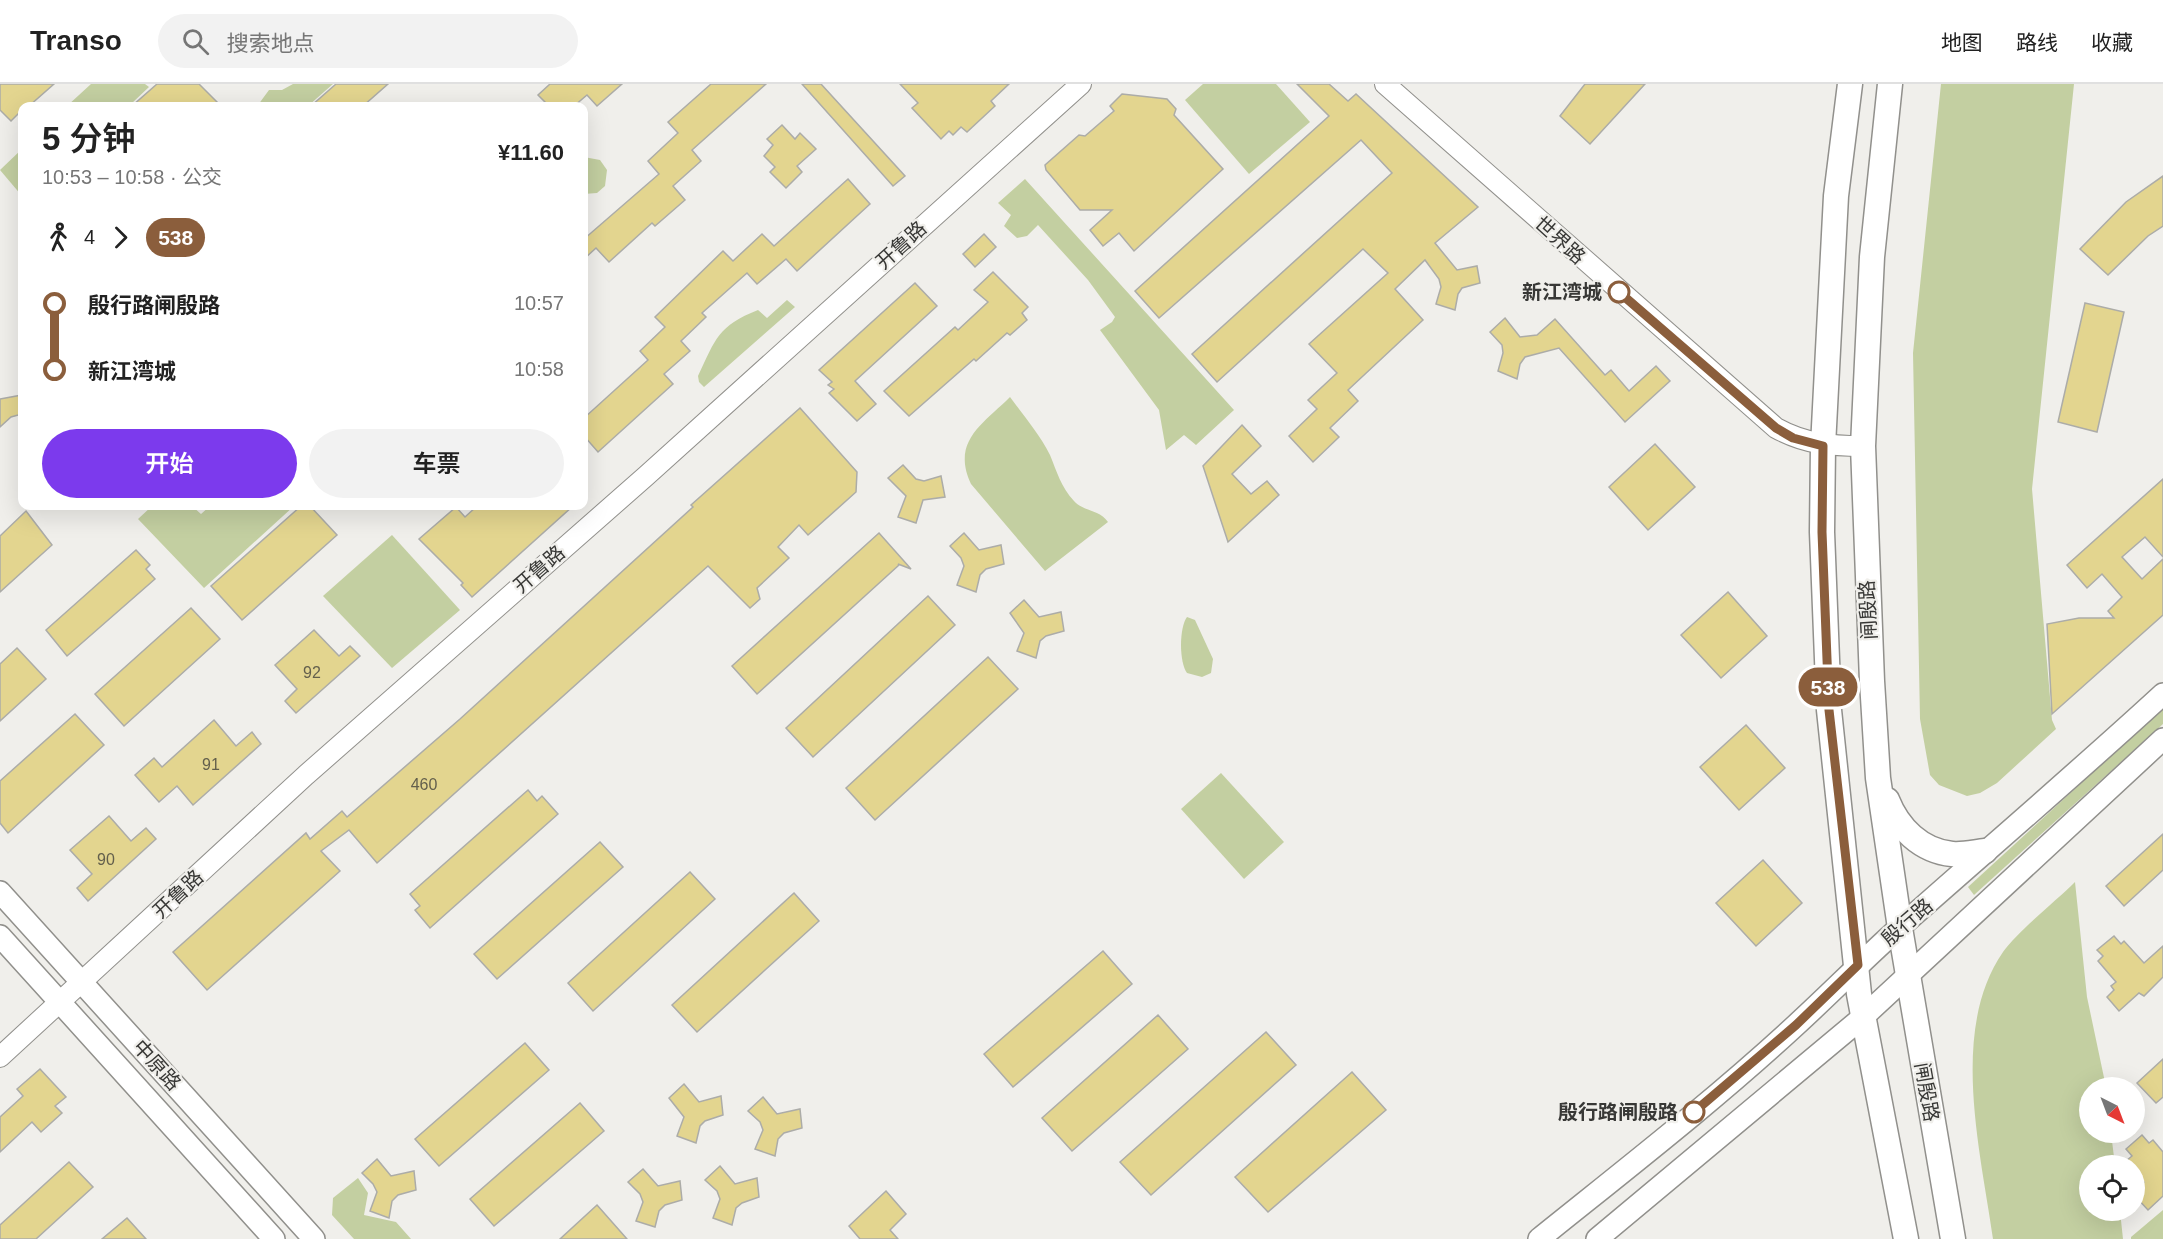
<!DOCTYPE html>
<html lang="zh">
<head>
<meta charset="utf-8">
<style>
	body { margin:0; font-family:Arial,"Noto Sans SC",sans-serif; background:#f2f2f2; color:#222; height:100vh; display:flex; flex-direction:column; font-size:22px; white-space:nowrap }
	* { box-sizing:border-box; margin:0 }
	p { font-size:20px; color:#767676 }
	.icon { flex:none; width:33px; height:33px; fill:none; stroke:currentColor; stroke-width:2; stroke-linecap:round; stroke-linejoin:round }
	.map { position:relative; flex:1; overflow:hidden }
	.panel { position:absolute; left:18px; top:18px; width:570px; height:408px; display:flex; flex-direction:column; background:#fff; border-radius:12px; box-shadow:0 6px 24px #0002 }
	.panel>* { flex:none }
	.badge { padding:0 12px; border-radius:20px; font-size:21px; line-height:39px }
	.needle { width:39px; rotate:138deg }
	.fabs { position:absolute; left:2079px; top:993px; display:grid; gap:12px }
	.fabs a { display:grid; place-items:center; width:66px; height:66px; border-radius:50%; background:#fff; box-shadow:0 6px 24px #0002; font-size:30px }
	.map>.badge { position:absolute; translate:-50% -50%; box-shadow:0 0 0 3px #fff }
	.legs { display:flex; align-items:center; gap:9px; height:66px; padding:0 24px; font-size:20px }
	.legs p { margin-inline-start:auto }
	.summary { display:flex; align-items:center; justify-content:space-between; height:102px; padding:0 24px }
	h1 { font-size:33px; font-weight:600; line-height:45px }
	.cta { display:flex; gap:12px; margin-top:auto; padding:12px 24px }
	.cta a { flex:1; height:69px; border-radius:36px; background:#7c3aed; color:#fff; font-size:24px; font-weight:600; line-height:69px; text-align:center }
	.cta a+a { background:#f2f2f2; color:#222 }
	ul { padding:0 24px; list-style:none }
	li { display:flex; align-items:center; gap:21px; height:66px; font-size:22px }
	li i { display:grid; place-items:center; width:9px; height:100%; margin:0 8px; background:currentColor }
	li i::after { content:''; width:15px; height:15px; margin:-8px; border:4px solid; border-radius:50%; background:#fff }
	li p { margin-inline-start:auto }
	li:first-child i { background:linear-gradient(#0000 50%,currentColor 0) }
	li:last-child i { background:linear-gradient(currentColor 50%,#0000 0) }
	header { display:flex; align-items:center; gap:36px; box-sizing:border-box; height:84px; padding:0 30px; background:#fff; border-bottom:2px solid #e0e0e0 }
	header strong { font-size:28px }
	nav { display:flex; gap:33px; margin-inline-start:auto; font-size:21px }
	.search { width:420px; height:54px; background:#f2f2f2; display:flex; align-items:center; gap:15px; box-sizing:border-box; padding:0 21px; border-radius:33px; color:#767676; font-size:22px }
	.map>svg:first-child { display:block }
	.green { fill:#c3cfa1 }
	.building { fill:#e3d58f; stroke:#acaca8; stroke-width:1.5 }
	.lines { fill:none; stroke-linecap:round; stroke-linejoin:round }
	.tertiary-casing { stroke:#91908c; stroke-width:22 }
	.secondary-casing { stroke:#91908c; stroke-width:24 }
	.primary-casing { stroke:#91908c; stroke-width:27 }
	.tertiary { stroke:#fff; stroke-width:20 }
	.secondary { stroke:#fff; stroke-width:21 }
	.primary { stroke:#fff; stroke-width:24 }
	.line-1-casing { stroke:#fff; stroke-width:14 }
	.line-1 { stroke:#8b5e3c; stroke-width:9 }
	.stop-1-dot { fill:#fff; stroke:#8b5e3c; stroke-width:3 }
	.labels { text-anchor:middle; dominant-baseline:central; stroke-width:4.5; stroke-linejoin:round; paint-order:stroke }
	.number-label { font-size:16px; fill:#635f4c }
	.street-label { font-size:20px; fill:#383836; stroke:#f0efeb }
	.stop-label { font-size:20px; font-weight:bold; fill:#383836; stroke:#f0efeb; text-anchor:end }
</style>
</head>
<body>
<header>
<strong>Transo</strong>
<div class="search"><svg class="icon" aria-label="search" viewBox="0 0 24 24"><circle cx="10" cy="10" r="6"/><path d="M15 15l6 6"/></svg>搜索地点</div>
<nav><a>地图</a><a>路线</a><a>收藏</a></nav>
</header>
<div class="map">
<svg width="2163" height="1155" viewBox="0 0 2163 1155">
	<rect width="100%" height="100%" fill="#f0efeb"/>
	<g class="green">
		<path d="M 91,0 L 145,0 L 149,3 L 131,20 L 133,22 L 67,22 Z"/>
		<path d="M 293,0 L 333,0 L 308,22 L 258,21 L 269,6 L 282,6 Z"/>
		<path d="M 1203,0 L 1276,0 L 1310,38 L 1249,90 L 1185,16 Z"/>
		<path d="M 1941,0 L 2074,0 L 2032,405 L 2052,636 L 2056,645 L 1997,699 L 1980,709 L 1967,712 L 1939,701 L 1930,691 L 1920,635 L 1913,269 Z"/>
		<path d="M 22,65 L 22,112 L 0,86 Z"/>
		<path d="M 584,73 L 600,76 L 607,86 L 605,102 L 597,109 L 584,110 Z"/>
		<path d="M 1025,95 L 1234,326 L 1196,361 L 1184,351 L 1166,366 L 1159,326 L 1100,246 L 1112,238 L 1115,233 L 1088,196 L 1038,141 L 1027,152 L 1017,154 L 1004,142 L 1011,131 L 998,119 Z"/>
		<path d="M 787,216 L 795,223 L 704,303 L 699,298 L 698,292 C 716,254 718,242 758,226 L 767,234 Z"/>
		<path d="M 1010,313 C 1023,331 1040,351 1050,371 C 1057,388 1061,403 1074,417 C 1084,428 1099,425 1108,438 L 1045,487 L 971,400 C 951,357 983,340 1010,313 Z"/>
		<path d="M 152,422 L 192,422 L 201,430 L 210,422 L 294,422 L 204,504 L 138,435 Z"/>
		<path d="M 392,451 L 460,526 L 392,584 L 323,512 Z"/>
		<path d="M 1187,533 L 1195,536 L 1213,575 L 1211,589 L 1202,593 L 1187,589 C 1179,578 1179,544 1187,533 Z"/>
		<path d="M 2163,624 L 2163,640 L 1974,811 L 1968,803 Z"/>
		<path d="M 1221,689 L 1284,758 L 1244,795 L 1181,725 Z"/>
		<path d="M 2075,798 L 2087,913 L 2106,1003 L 2090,1004 L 2090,1048 L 2111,1049 L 2115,1081 L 2090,1082 L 2090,1126 L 2120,1127 L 2123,1155 L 1993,1155 C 1981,1068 1949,946 2003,868 C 2017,848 2056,817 2075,798 Z"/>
		<path d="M 358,1094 L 368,1109 L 364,1131 L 396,1138 L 411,1155 L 354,1155 L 332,1131 L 333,1114 Z"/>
		<path d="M 2163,1126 L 2163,1155 L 2131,1155 L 2131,1153 Z"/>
	</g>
	<g class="building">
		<path d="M 0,0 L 54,0 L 29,22 L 22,22 L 22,26 L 11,37 L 0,26 Z"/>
		<path d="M 157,0 L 199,0 L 221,22 L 132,22 Z"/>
		<path d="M 336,0 L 388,0 L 363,22 L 311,22 Z"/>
		<path d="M 550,0 L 622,0 L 597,22 L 587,11 L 574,22 L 549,22 L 538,11 Z"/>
		<path d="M 711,0 L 766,0 L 692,66 L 701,77 L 673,102 L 685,116 L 655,142 L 652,139 L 609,178 L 596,164 L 584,175 L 584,155 L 659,90 L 648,77 L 678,49 L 668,38 Z"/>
		<path d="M 802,0 L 821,0 L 905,92 L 893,102 Z"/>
		<path d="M 900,0 L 1009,0 L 991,17 L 995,22 L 967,48 L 961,43 L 953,51 L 949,47 L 941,55 L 912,24 L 918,19 Z"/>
		<path d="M 1297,0 L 1329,0 L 1348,17 L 1356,10 L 1478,123 L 1435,159 L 1457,186 L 1477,182 L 1480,199 L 1462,204 L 1458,210 L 1455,226 L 1436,220 L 1441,203 L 1439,195 L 1425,176 L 1395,205 L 1423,236 L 1348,306 L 1358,317 L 1330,344 L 1339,353 L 1313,378 L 1289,352 L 1317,325 L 1308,316 L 1337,289 L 1309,260 L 1388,189 L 1363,165 L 1217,298 L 1192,270 L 1392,89 L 1361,56 L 1159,234 L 1135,207 L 1329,32 Z"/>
		<path d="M 1585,0 L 1645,0 L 1590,60 L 1560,32 Z"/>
		<path d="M 1122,10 L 1167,15 L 1176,25 L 1174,31 L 1223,85 L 1134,167 L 1119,149 L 1103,162 L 1090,146 L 1112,126 L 1080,126 L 1046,86 L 1045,81 L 1079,51 L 1085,52 L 1114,27 L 1110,22 Z"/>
		<path d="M 782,41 L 795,55 L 800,49 L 816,65 L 797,82 L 802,88 L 786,104 L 770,88 L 775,83 L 764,72 L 773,61 L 767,55 Z"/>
		<path d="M 2163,92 L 2163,142 L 2148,152 L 2108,191 L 2080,165 L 2126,118 Z"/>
		<path d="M 848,95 L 870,120 L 797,187 L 786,175 L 757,200 L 747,189 L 702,229 L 706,233 L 681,257 L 690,267 L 664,290 L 673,300 L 598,368 L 584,352 L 584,334 L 648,276 L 640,267 L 665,243 L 655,233 L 723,167 L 733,177 L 762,150 L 774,162 Z"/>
		<path d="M 984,150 L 996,163 L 975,183 L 963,170 Z"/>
		<path d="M 993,188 L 1028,223 L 1022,229 L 1027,236 L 1010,251 L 1007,249 L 976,277 L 974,275 L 909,332 L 884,307 L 955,243 L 958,246 L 988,218 L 974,206 Z"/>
		<path d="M 915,199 L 937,222 L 855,297 L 876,320 L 857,337 L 829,309 L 834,305 L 828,301 L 832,298 L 819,286 Z"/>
		<path d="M 2085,219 L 2124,228 L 2097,348 L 2058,338 Z"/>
		<path d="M 1505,234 L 1520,253 L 1537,251 L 1555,235 L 1605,291 L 1611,286 L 1629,307 L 1656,282 L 1670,297 L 1625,338 L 1559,264 L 1525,273 L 1520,280 L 1517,295 L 1498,287 L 1503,269 L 1502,261 L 1490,248 Z"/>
		<path d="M 22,311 L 22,330 L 11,333 L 0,343 L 0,315 Z"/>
		<path d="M 800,324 L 857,388 L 856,408 L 808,451 L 799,441 L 778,463 L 789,474 L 757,504 L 760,515 L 750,524 L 708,482 L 377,779 L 349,746 L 321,767 L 340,787 L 207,906 L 173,868 L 306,749 L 310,755 L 342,727 L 347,733 L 460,635 L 693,423 L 691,421 Z"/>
		<path d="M 1242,341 L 1261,362 L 1232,390 L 1251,410 L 1267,397 L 1279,411 L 1228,458 L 1203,382 Z"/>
		<path d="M 1655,360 L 1695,403 L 1648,446 L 1609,403 Z"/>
		<path d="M 903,381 L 916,395 L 924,397 L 941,392 L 945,413 L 923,416 L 916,439 L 898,433 L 906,412 L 888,394 Z"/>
		<path d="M 2163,395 L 2163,473 L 2145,453 L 2122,473 L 2142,495 L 2163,475 L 2163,531 L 2052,630 L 2047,540 L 2079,534 L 2114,534 L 2108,527 L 2122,513 L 2102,490 L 2087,504 L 2067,481 Z"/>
		<path d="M 301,422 L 310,422 L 337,451 L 242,536 L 211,502 Z"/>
		<path d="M 477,422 L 573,422 L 472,513 L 461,501 L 463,499 L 419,455 L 456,423 L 465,433 Z"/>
		<path d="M 26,427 L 52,461 L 0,508 L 0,452 Z"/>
		<path d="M 879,449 L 911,485 L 898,480 L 899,481 L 757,610 L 732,582 Z"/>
		<path d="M 964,449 L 979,466 L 1001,461 L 1004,480 L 986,485 L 980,491 L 976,508 L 957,501 L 964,482 L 961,474 L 950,462 Z"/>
		<path d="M 136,466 L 150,481 L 146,485 L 155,495 L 67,572 L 46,546 Z"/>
		<path d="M 1728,508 L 1767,552 L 1721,594 L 1681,551 Z"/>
		<path d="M 928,512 L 955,541 L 813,673 L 786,644 Z"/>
		<path d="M 1024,516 L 1039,533 L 1061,528 L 1064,547 L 1046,552 L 1040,557 L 1036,574 L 1017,567 L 1024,549 L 1010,529 Z"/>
		<path d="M 191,524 L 220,555 L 124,642 L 95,610 Z"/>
		<path d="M 314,546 L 339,572 L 350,562 L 360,572 L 296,629 L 285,617 L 297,605 L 275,581 Z"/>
		<path d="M 17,564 L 46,595 L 0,637 L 0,580 Z"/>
		<path d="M 988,573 L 1018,605 L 875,736 L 846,704 Z"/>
		<path d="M 75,630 L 104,661 L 8,749 L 0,739 L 0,697 Z"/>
		<path d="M 214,636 L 236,662 L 252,648 L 261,660 L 193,721 L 177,702 L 159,718 L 135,691 L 154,674 L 162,683 Z"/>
		<path d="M 1746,641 L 1785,684 L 1739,726 L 1700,683 Z"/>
		<path d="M 528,706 L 537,717 L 542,712 L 558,730 L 430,844 L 415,826 L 420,822 L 410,810 Z"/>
		<path d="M 109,732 L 131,757 L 146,744 L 156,755 L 88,817 L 77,804 L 92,790 L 70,766 Z"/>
		<path d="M 2163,750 L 2163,786 L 2124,822 L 2106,802 Z"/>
		<path d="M 600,758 L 623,783 L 497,895 L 474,870 Z"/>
		<path d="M 1763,776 L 1802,819 L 1756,862 L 1716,819 Z"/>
		<path d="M 690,788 L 715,815 L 593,927 L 568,899 Z"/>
		<path d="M 794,809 L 819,837 L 697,948 L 672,921 Z"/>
		<path d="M 2114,852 L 2121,860 L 2124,857 L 2144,879 L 2163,862 L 2163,893 L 2144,912 L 2139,909 L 2119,927 L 2107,913 L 2114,906 L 2111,902 L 2116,898 L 2098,877 L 2103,872 L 2097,866 Z"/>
		<path d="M 1103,867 L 1132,900 L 1013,1003 L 984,970 Z"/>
		<path d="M 1158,931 L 1188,965 L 1072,1067 L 1042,1034 Z"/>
		<path d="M 1266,948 L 1296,981 L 1151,1111 L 1120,1078 Z"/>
		<path d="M 525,959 L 549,986 L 439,1082 L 415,1055 Z"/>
		<path d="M 2163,975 L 2163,1013 L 2156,1019 L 2137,999 Z"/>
		<path d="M 40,985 L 66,1013 L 55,1022 L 62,1029 L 41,1048 L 32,1038 L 0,1068 L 0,1033 L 23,1012 L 17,1005 Z"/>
		<path d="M 1352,988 L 1386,1026 L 1268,1128 L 1235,1093 Z"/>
		<path d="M 684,1000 L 699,1018 L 721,1012 L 723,1031 L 705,1037 L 700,1042 L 696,1059 L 677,1052 L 684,1033 L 669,1014 Z"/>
		<path d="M 763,1013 L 777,1030 L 800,1025 L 802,1044 L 784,1049 L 778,1055 L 775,1072 L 755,1065 L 763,1046 L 760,1038 L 748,1027 Z"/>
		<path d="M 580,1019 L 604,1047 L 494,1142 L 470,1115 Z"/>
		<path d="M 2142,1051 L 2149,1059 L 2153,1056 L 2163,1068 L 2163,1112 L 2148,1126 L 2135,1112 L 2142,1105 L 2140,1101 L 2144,1098 L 2134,1086 L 2134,1082 L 2130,1082 L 2126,1077 L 2132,1072 L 2126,1065 Z"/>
		<path d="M 377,1075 L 391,1092 L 414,1087 L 416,1106 L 398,1111 L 392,1117 L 389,1134 L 370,1127 L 377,1108 L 373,1100 L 362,1089 Z"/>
		<path d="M 69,1078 L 93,1103 L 36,1155 L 0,1155 L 0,1141 Z"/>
		<path d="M 720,1082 L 735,1100 L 757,1094 L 759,1113 L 742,1119 L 736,1124 L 732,1141 L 713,1134 L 720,1115 L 717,1107 L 705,1096 Z"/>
		<path d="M 643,1085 L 658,1102 L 680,1097 L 682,1116 L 665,1121 L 659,1127 L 655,1143 L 636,1137 L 643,1118 L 640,1110 L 628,1098 Z"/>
		<path d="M 886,1107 L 906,1130 L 890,1146 L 898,1155 L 860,1155 L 849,1142 Z"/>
		<path d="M 597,1121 L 627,1155 L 560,1155 Z"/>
		<path d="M 127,1134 L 146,1155 L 102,1155 Z"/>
	</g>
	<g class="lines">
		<g class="tertiary-casing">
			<g id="tertiary">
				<path d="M 1385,0 L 1776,344 C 1805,360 1831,362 1863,362"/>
				<path d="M 0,973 L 306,691 L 646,392 L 1081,0"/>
			</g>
		</g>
		<g class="secondary-casing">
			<g id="secondary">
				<path d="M 0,808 L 314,1155"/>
				<path d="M 0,852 L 274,1155"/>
				<path d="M 1539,1155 C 1626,1085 1715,1016 1796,941 C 1831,909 1864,875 1899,844 C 1987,766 2076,690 2163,610"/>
				<path d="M 1597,1155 L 1863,933 L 2163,655"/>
			</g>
		</g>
		<g class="primary-casing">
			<g id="primary">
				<path d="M 1850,0 L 1836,112 L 1823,362 L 1822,448 L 1829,626 L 1859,910 L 1906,1155"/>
				<path d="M 1890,0 L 1872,173 L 1863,362 L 1872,597 L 1878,694 L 1900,844 L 1953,1155"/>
				<path d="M 1887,716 C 1898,744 1921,767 1952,770 C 1963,771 1975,768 1985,767"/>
			</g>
		</g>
		<use href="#tertiary" class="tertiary"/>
		<use href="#secondary" class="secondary"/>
		<use href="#primary" class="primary"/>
	</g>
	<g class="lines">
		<g class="line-1-casing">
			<path id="line-1" d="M 1619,208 L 1776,344 L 1793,354 L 1823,362 L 1822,448 L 1829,626 L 1858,881 L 1796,941 L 1694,1028"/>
		</g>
		<use href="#line-1" class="line-1"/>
	</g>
	<g class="stop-1-dot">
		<circle cx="1619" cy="208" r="10"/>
		<circle cx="1694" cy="1028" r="10"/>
	</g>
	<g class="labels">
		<g class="number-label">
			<text x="312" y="588">92</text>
			<text x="211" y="680">91</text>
			<text x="424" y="700">460</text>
			<text x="106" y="775">90</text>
		</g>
		<g class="street-label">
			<text transform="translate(1560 156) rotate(42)">世界路</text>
			<text transform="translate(901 161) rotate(-42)">开鲁路</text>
			<text transform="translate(539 485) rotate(-41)">开鲁路</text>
			<text transform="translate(1868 526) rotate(-93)">闸殷路</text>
			<text transform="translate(178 810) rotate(-43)">开鲁路</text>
			<text transform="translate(1907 838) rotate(-41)">殷行路</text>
			<text transform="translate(157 981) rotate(48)">中原路</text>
			<text transform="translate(1927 1008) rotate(80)">闸殷路</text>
		</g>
		<g class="stop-label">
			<text x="1602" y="208">新江湾城</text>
			<text x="1678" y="1028">殷行路闸殷路</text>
		</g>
	</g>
</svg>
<div class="fabs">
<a><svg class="needle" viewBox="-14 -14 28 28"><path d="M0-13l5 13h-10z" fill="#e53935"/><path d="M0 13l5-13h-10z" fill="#767676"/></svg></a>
<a><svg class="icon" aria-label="locate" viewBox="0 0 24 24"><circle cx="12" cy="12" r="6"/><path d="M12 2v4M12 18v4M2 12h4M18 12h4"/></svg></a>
</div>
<b class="badge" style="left:1828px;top:603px;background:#8b5e3c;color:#fff">538</b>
<section class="panel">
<div class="summary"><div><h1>5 分钟</h1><p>10:53 – 10:58 · 公交</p></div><b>¥11.60</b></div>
<div class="legs"><svg class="icon" aria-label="walk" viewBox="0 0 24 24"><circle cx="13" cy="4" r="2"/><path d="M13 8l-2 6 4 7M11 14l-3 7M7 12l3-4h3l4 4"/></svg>4<svg class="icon" aria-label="forward" viewBox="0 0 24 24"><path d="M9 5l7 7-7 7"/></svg><b class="badge" style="background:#8b5e3c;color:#fff">538</b></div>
<ul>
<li><i style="color:#8b5e3c"></i><b>殷行路闸殷路</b><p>10:57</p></li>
<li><i style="color:#8b5e3c"></i><b>新江湾城</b><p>10:58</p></li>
</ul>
<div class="cta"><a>开始</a><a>车票</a></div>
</section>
</div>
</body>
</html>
